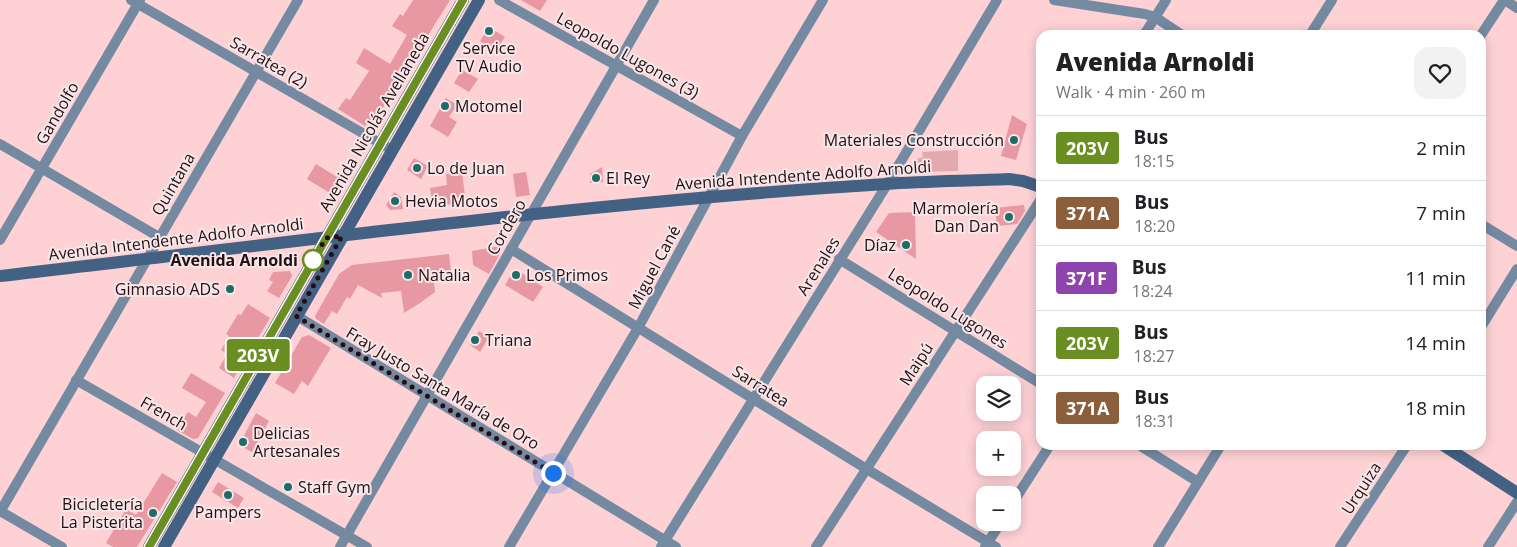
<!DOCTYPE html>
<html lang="en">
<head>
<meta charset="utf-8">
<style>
	body { margin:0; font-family:"Open Sans",sans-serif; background:#f2f2f2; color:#202124; height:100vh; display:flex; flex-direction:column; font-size:19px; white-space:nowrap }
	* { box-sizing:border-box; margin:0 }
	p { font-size:16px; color:#757577 }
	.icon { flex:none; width:28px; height:28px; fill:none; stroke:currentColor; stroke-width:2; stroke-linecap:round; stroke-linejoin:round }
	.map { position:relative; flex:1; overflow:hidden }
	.details { position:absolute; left:1036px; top:30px; width:450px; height:420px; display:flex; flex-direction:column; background:#fff; border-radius:15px; box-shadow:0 2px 12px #0003 }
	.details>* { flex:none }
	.badge { padding:0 10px; border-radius:4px; font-size:18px; line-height:32px }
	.fabs { position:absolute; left:976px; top:376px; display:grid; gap:10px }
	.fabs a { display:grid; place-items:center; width:45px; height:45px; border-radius:10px; background:#fff; box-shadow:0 2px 12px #0003; font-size:25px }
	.you { position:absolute; width:25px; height:25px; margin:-12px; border:4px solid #fff; border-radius:50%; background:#1a73e8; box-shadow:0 0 0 8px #1a73e833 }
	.map>.badge { position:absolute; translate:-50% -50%; box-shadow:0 0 0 2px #fff }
	.round { display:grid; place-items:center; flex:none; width:52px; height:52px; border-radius:15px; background:#f2f2f2 }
	.overview { display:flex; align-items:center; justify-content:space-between; height:85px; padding:0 20px }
	h1 { font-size:24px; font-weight:800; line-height:38px }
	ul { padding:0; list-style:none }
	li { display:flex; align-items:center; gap:15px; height:65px; padding:0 20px; border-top:1px solid #e0e0e0 }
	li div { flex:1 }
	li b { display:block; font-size:19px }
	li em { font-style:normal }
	li .badge { min-width:55px; font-weight:700; text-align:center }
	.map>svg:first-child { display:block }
	.green { fill:#e2a9af }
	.building { fill:#e898a2 }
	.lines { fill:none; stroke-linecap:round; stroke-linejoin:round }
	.street { stroke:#748aa1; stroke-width:10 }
	.secondary { stroke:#426183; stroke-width:12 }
	.line-casing { stroke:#fff; stroke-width:11 }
	.line { stroke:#6b8e23; stroke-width:8 }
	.walk { stroke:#270d11; stroke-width:5; stroke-dasharray:0 9 }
	.poi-dot { fill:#1f6b68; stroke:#f6e7e8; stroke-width:2 }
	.stop-dot { fill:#fff; stroke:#6b8e23; stroke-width:2.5 }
	.labels { text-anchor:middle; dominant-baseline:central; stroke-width:4; stroke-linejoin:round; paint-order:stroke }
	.poi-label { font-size:16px; fill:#270d11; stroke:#f6e7e8; text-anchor:start }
	.street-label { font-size:16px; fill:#270d11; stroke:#f6e7e8 }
	.stop-label { font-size:16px; font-weight:bold; fill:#270d11; stroke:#f6e7e8; text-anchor:end }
</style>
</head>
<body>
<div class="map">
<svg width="1517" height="547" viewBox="0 0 1517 547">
	<rect width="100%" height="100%" fill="#fed1d5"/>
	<path class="green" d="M 958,150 L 958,171 L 913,172 L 911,170 L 915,163 L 918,162 L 917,159 L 923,157 L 922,152 Z"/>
	<g class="building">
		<path d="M 413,0 L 450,0 L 379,114 L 377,112 L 370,124 L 367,124 L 365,126 L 338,109 L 346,98 L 350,100 L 369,71 L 356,63 L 364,48 L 390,64 L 407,35 L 392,26 L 400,14 L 403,16 Z"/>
		<path d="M 521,0 L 547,0 L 540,11 Z"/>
		<path d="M 489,27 L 505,37 L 496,51 L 480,41 Z"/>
		<path d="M 462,70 L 478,79 L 469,92 L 454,83 Z"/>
		<path d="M 446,98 L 457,105 L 449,117 L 457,122 L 448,137 L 430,126 Z"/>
		<path d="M 1012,115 L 1027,124 L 1016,160 L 1001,156 Z"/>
		<path d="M 414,158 L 428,166 L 421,179 L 407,170 Z"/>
		<path d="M 316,164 L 342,180 L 333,195 L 307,179 Z"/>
		<path d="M 602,167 L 603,182 L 590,183 L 590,174 Z"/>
		<path d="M 526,172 L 530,195 L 516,197 L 513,174 Z"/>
		<path d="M 462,173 L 466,202 L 433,207 L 430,188 L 447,185 L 446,174 Z"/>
		<path d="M 394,192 L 401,197 L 403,209 L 390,210 L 386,205 Z"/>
		<path d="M 1024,205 L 1025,211 L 1017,224 L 997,226 L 995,208 Z"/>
		<path d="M 915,212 L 916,259 L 876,232 L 889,213 Z"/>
		<path d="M 500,246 L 502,250 L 489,274 L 473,265 L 472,251 Z"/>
		<path d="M 449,254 L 451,271 L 433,273 L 435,292 L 420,303 L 404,313 L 401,291 L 381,293 L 382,298 L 358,285 L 350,299 L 347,297 L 337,314 L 332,311 L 324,324 L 316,319 L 315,316 L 339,274 L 352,265 Z"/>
		<path d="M 290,271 L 292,276 L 279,298 L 267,291 L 273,282 L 269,280 L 273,272 Z"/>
		<path d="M 520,272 L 543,287 L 533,302 L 505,285 L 512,273 Z"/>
		<path d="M 248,304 L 270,318 L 234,378 L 219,368 L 227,354 L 221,350 L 229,336 L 226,334 L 238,314 L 241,315 Z"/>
		<path d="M 479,331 L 489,337 L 480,352 L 470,345 Z"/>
		<path d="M 309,335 L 331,348 L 308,386 L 302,381 L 294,394 L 275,383 L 302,337 Z"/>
		<path d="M 191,373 L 225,393 L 198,438 L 193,439 L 177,430 L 188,412 L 196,417 L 206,402 L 182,388 Z"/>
		<path d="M 256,413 L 269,421 L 252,452 L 239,445 Z"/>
		<path d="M 162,473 L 177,482 L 137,547 L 113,547 L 106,543 L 126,509 L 136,515 Z"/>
		<path d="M 218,482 L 244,498 L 238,508 L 212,492 Z"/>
	</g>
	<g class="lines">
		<g class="street">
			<path d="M 131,0 L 392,150"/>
			<path d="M 499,0 L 742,136"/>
			<path d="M 1054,0 L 1145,14 L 1155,17 L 1182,35"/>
			<path d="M 1505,0 L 1517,8"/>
			<path d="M 1144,35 L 1166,0"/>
			<path d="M 1310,35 L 1332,0"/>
			<path d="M 1481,35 L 1504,0"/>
			<path d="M 0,144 L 159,237"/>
			<path d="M 1481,224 L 1517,246"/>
			<path d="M 0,240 L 140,0"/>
			<path d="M 511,249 L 865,468 L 996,547"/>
			<path d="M 839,259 L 1041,384"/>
			<path d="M 297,316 L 676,547"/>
			<path d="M 1481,327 L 1517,269"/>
			<path d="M 76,380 L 367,547"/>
			<path d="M 1139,445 L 1198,482"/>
			<path d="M 1012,504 L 1050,445"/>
			<path d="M 0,511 L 62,547"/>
			<path d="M 0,512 L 298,0"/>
			<path d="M 340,547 L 654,0"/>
			<path d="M 509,547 L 638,328 L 742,136 L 823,0"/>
			<path d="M 661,547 L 888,183 L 997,0"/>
			<path d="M 816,547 L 1041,199"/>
			<path d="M 985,547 L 1001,522"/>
			<path d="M 1158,547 L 1221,445"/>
			<path d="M 1340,547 L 1407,445"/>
			<path d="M 1488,547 L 1517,502"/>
		</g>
		<g class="secondary">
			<path d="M 0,276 C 295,242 590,202 886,184 C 927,181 968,181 1009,179 L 1023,181 L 1041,187"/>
			<path d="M 1443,445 L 1517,493"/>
			<path d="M 149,547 L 463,0"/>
			<path d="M 164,547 L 479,0"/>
		</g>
	</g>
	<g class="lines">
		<g class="line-casing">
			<path id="line" d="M 149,547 L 463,0"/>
		</g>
		<use href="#line" class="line"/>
		<path class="walk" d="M 313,260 L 326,238 L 342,236 L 296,316 L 553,473"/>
	</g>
	<g class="poi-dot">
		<circle cx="489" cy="31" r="5"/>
		<circle cx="445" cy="106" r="5"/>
		<circle cx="1014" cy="140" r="5"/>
		<circle cx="417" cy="168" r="5"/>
		<circle cx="596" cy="178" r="5"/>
		<circle cx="395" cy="201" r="5"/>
		<circle cx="1009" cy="217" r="5"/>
		<circle cx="906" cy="245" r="5"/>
		<circle cx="408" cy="275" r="5"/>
		<circle cx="516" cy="275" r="5"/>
		<circle cx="230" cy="289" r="5"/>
		<circle cx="475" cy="340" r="5"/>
		<circle cx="243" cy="442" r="5"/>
		<circle cx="288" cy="487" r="5"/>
		<circle cx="228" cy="495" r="5"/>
		<circle cx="153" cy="513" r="5"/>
	</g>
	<circle class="stop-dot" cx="313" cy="260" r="10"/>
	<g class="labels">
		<g class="poi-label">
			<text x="489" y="48" text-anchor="middle">Service<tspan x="489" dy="18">TV Audio</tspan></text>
			<text x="455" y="106">Motomel</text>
			<text x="1004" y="140" text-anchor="end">Materiales Construcción</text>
			<text x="427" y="168">Lo de Juan</text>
			<text x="606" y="178">El Rey</text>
			<text x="405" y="201">Hevia Motos</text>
			<text x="999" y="208" text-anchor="end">Marmolería<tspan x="999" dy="18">Dan Dan</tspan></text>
			<text x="896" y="245" text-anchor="end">Díaz</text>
			<text x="418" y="275">Natalia</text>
			<text x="526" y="275">Los Primos</text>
			<text x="220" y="289" text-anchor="end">Gimnasio ADS</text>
			<text x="485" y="340">Triana</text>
			<text x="253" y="433">Delicias<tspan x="253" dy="18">Artesanales</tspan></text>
			<text x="298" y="487">Staff Gym</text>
			<text x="143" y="504" text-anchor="end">Bicicletería<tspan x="143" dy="18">La Pisterita</tspan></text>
			<text x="228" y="512" text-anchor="middle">Pampers</text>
		</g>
		<g class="street-label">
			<text transform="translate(628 55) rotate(29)">Leopoldo Lugones (3)</text>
			<text transform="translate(269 62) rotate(30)">Sarratea (2)</text>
			<text transform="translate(57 113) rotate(-60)">Gandolfo</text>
			<text transform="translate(374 122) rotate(-60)">Avenida Nicolás Avellaneda</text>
			<text transform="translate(803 175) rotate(-4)">Avenida Intendente Adolfo Arnoldi</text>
			<text transform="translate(173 184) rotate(-60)">Quintana</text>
			<text transform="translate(506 227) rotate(-60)">Cordero</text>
			<text transform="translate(176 239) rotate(-7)">Avenida Intendente Adolfo Arnoldi</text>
			<text transform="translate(818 266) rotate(-58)">Arenales</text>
			<text transform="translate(654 267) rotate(-62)">Miguel Cané</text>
			<text transform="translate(948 308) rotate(32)">Leopoldo Lugones</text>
			<text transform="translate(916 364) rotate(-57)">Maipú</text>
			<text transform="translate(761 386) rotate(32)">Sarratea</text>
			<text transform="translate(443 388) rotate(31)">Fray Justo Santa María de Oro</text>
			<text transform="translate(164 413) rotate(30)">French</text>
			<text transform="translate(1361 488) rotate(-57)">Urquiza</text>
		</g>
		<g class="stop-label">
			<text x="298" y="260">Avenida Arnoldi</text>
		</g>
	</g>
</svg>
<div class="fabs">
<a><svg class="icon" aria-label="layers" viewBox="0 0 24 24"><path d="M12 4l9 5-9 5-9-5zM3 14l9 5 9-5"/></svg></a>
<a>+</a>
<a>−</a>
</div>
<div class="you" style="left:553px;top:473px"></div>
<b class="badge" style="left:258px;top:355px;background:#6b8e23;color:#fff">203V</b>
<section class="details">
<div class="overview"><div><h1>Avenida Arnoldi</h1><p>Walk · 4 min · 260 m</p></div><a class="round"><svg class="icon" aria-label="heart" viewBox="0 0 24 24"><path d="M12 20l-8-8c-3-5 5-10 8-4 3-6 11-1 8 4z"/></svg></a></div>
<ul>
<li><span class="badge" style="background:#6b8e23;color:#fff">203V</span><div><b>Bus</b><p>18:15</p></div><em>2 min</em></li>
<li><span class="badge" style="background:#8b5e3c;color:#fff">371A</span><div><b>Bus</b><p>18:20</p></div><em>7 min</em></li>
<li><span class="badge" style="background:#8e44ad;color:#fff">371F</span><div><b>Bus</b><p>18:24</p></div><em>11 min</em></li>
<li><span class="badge" style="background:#6b8e23;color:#fff">203V</span><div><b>Bus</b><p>18:27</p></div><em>14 min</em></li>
<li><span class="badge" style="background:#8b5e3c;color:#fff">371A</span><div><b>Bus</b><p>18:31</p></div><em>18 min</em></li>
</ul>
</section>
</div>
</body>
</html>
